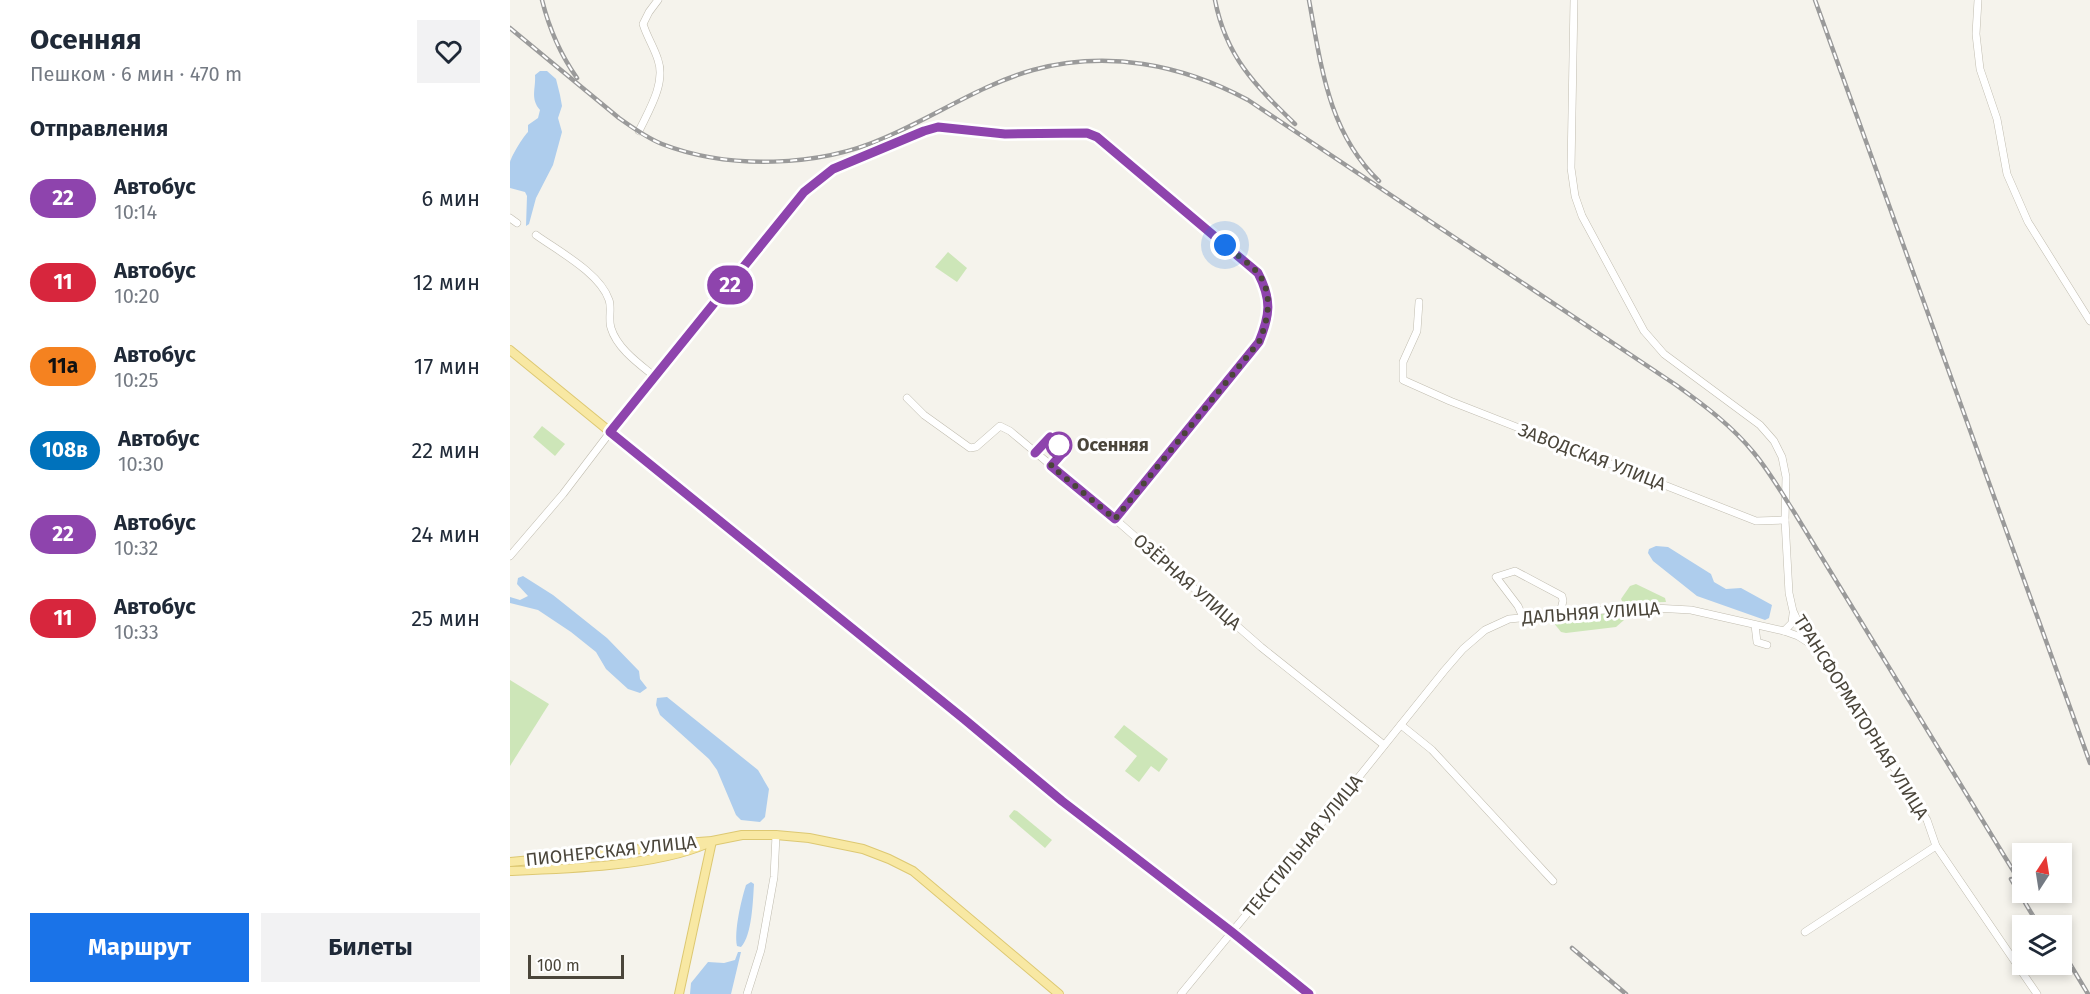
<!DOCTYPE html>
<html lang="ru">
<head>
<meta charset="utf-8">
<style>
	body { margin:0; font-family:"Fira Sans",sans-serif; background:#f2f2f3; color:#1f2937; height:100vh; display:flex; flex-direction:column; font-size:22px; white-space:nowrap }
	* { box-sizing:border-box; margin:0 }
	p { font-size:20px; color:#747a83 }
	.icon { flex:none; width:33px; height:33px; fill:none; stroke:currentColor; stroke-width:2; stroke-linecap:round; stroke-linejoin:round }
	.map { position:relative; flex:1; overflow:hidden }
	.details { display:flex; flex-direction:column; background:#fff; width:510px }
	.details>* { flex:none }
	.badge { padding:0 12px; border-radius:20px; font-size:21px; line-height:39px }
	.needle { width:39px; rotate:12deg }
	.fabs { position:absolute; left:1502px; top:843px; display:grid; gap:12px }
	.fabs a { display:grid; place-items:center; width:60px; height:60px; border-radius:0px; background:#fff; box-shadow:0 3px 9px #0003; font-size:30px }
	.scale { position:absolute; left:18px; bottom:15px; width:96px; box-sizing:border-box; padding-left:6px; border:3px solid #4a453a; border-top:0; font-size:16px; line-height:21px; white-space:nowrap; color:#4a453a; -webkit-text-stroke:4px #fff; paint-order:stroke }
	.you { position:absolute; width:30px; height:30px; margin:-15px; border:4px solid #fff; border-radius:50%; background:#1a73e8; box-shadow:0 0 0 9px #1a73e833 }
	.map>.badge { position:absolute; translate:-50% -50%; box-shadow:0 0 0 3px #fff }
	h2 { padding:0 30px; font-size:22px; line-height:54px }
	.round { display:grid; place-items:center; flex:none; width:63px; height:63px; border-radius:0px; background:#f2f2f3 }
	.overview { display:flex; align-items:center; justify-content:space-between; height:102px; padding:0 30px }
	h1 { font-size:28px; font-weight:700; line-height:45px }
	.cta { display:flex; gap:12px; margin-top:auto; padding:12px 30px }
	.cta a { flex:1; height:69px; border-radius:0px; background:#1a73e8; color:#fff; font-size:24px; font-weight:700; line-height:69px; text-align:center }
	.cta a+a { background:#f2f2f3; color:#1f2937 }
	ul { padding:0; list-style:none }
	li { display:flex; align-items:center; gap:18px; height:84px; padding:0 30px }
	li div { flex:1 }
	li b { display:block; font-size:22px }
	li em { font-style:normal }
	li .badge { min-width:66px; font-weight:700; text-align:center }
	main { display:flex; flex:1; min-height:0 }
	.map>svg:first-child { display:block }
	.green { fill:#cde6b8 }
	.water { fill:#aecded }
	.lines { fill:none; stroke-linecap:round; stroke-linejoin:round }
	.minor-casing { stroke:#c0bcaf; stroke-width:8 }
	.major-casing { stroke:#ddc872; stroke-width:10 }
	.minor { stroke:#fff; stroke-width:7 }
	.major { stroke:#f8e8a3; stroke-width:8 }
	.rail-casing { stroke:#9a9a9a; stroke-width:4.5 }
	.rail { stroke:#fff; stroke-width:2; stroke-dasharray:7; stroke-linecap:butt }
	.line-casing { stroke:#fff; stroke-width:14 }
	.line { stroke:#8e44ad; stroke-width:9 }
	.walk { stroke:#4a453a; stroke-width:6; stroke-dasharray:0 10.8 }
	.stop-dot { fill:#fff; stroke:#8e44ad; stroke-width:3 }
	.labels { text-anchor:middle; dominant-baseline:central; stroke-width:6; stroke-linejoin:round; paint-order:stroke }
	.stop-label { font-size:18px; font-weight:bold; fill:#4a453a; stroke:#fff; text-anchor:start }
	.street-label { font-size:18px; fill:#4a453a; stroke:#fff }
</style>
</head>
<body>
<main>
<section class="details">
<div class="overview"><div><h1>Осенняя</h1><p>Пешком · 6 мин · 470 m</p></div><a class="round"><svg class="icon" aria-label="heart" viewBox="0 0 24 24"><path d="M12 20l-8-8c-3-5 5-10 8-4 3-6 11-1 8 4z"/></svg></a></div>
<h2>Отправления</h2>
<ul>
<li><span class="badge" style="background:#8e44ad;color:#fff">22</span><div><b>Автобус</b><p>10:14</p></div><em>6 мин</em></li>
<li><span class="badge" style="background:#d7263d;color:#fff">11</span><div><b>Автобус</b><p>10:20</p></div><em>12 мин</em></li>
<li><span class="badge" style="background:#f58220;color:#111">11а</span><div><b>Автобус</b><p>10:25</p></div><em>17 мин</em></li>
<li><span class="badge" style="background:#0072bc;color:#fff">108в</span><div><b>Автобус</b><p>10:30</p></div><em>22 мин</em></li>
<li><span class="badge" style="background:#8e44ad;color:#fff">22</span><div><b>Автобус</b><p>10:32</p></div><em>24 мин</em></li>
<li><span class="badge" style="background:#d7263d;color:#fff">11</span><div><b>Автобус</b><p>10:33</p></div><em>25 мин</em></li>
</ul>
<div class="cta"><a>Маршрут</a><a>Билеты</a></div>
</section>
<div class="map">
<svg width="1580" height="994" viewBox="0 0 1580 994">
	<rect width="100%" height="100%" fill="#f5f3ec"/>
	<g class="green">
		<path d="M 438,252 L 457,268 L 447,282 L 425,267 Z"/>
		<path d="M 32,426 L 55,444 L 45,456 L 23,437 Z"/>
		<path d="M 1126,584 L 1155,598 L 1156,602 L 1113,603 L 1111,599 L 1120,586 Z"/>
		<path d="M 1113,611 L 1114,620 L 1106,627 L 1056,633 L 1051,632 L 1043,622 L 1045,619 Z"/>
		<path d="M 0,680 L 39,704 L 0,766 Z"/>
		<path d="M 614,725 L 658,759 L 649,772 L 641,766 L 629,782 L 615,771 L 627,756 L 604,737 Z"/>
		<path d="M 504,810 L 507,811 L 542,840 L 535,848 L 500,818 L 499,816 Z"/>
	</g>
	<g class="water">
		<path d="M 30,71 L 37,71 L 46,79 L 50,95 L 52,106 L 48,118 L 52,132 L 43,165 L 26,198 L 19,224 L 16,226 L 17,196 L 15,192 L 0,188 C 0,180 0,169 0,162 C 2,155 13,137 18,132 L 18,125 L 28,118 L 30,110 C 20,98 26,89 25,75 Z"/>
		<path d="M 1146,546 L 1158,547 L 1201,574 L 1204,582 L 1216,589 L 1231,588 L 1262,605 L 1259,618 L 1255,620 L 1187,596 L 1143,561 L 1138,553 L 1139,549 Z"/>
		<path d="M 13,576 L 43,595 L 97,638 L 129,671 L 130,679 L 137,688 L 130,693 L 118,689 L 96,669 L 86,652 L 61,632 L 28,610 L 0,603 L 0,597 L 10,600 L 18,596 L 7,584 L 8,578 Z"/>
		<path d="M 157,697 L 248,770 L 259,789 L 255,817 L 250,822 L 231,820 L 226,815 L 207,770 L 199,759 L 150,715 L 146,705 L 147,698 Z"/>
		<path d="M 241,882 L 244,884 C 243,900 242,936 231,947 L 227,946 C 224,931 231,901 236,885 Z"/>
		<path d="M 228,952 L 231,952 L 221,994 L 180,994 L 181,983 L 198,962 L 214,963 L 225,960 Z"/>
	</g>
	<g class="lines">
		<g class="minor-casing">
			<g id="minor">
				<path d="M 1064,0 L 1061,168 L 1065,196 L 1072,216 L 1134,331 L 1154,354 L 1250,425 L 1264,441 L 1272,457 L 1276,477 L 1275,520 L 1279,593 L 1283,611 L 1290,626 L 1337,693 L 1417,820 L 1426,846 L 1527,994"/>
				<path d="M 1468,0 L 1466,34 L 1470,69 L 1487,119 L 1497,174 L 1518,222 L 1580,321"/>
				<path d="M 129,131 C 139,110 156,83 148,60 C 144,47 137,37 133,24 L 139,12 L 148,0"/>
				<path d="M 0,218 L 7,223"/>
				<path d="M 26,235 C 48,251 90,273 99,300 C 102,308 98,319 101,328 C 107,348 128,363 144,376"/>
				<path d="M 909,302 L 907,331 L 893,362 L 893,380 L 940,401 L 1246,521 L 1275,520"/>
				<path d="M 397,398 L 414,415 L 460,448 L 466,447 L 490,426 L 500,431 L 605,519 L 751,647 L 874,745"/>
				<path d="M 0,556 L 53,494 L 111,418 L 218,288 L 277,211 L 306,182 L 334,163 L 414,131 L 428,127 L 495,134 L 577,133 L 587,137 L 748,273 C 761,300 760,315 749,342 L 605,519"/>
				<path d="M 1013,617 L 1008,606 L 986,577 L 1005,571 L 1052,596 L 1053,601 L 1050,613"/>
				<path d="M 1245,625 L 1247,642 L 1257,645"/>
				<path d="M 1274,631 L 1282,623 L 1283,614"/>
				<path d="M 891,725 L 922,750 L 1043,881"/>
				<path d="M 1295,932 L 1426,846"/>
				<path d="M 237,994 L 251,950 L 264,877 L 266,835"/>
				<path d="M 671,994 L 828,803 L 934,671 L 953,649 L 975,630 L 999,619 L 1126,607 L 1181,610 L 1274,631 L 1288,636 L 1299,643"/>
			</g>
		</g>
		<g class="major-casing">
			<g id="major">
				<path d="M 0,350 L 301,596 L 438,706 L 552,801 L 722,932 L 799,994"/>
				<path d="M 0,862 L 116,851 L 175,843 L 202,841 L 232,835 L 266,835 L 299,838 L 353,849 L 379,859 L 403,871 L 549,994"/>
				<path d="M 0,871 C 56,869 146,866 196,844"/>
				<path d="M 169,994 L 202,841"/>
			</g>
		</g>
		<use href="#minor" class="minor"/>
		<use href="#major" class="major"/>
		<g class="rail-casing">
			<g id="rail">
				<path d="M 32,0 C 39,28 50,54 67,78"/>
				<path d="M 705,0 C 716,57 745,85 785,124"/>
				<path d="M 799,0 C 811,65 818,132 869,181"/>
				<path d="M 1305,0 L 1580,763"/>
				<path d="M 0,28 L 109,118 C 123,128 137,138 152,144 C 219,170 309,167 374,138 C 424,117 470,85 523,70 C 597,50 671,64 738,100 L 1166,385 C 1194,405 1222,426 1244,453 C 1259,471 1271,492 1284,512 L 1512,885"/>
				<path d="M 1501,879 L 1529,926"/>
				<path d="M 1062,948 L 1116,994"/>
				<path d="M 1551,949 L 1578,994"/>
			</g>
		</g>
		<use href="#rail" class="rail"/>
	</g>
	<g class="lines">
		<g class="line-casing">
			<path id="line" d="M 525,453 L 540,437 L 555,450 L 541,466 L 605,519 L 749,342 C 760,315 762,300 748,273 L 587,137 L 577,133 L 495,134 L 428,127 L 414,131 L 323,169 L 294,192 L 100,432 L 454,719 L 552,801 L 722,932 L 799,994"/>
		</g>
		<use href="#line" class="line"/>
		<path class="walk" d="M 549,445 L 541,466 L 605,519 L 749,342 C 758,320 764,294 748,273 C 739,263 725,254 715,245"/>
	</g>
	<circle class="stop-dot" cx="549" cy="445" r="12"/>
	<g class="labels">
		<g class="stop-label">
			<text x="567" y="445">Осенняя</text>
		</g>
		<g class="street-label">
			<text transform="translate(1082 457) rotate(21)">ЗАВОДСКАЯ УЛИЦА</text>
			<text transform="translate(677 582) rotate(41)">ОЗЁРНАЯ УЛИЦА</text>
			<text transform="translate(1081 613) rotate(-4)">ДАЛЬНЯЯ УЛИЦА</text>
			<text transform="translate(1351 717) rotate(58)">ТРАНСФОРМАТОРНАЯ УЛИЦА</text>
			<text transform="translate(793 846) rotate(-51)">ТЕКСТИЛЬНАЯ УЛИЦА</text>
			<text transform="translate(101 851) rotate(-6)">ПИОНЕРСКАЯ УЛИЦА</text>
		</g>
	</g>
</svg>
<div class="fabs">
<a><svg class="needle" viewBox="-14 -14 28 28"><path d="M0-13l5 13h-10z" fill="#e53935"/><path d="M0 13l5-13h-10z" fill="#747a83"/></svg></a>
<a><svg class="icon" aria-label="layers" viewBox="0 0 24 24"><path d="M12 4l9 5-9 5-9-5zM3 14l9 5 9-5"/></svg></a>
</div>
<div class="scale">100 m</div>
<div class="you" style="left:715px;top:245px"></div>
<b class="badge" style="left:220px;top:285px;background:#8e44ad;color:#fff">22</b>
</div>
</main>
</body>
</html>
